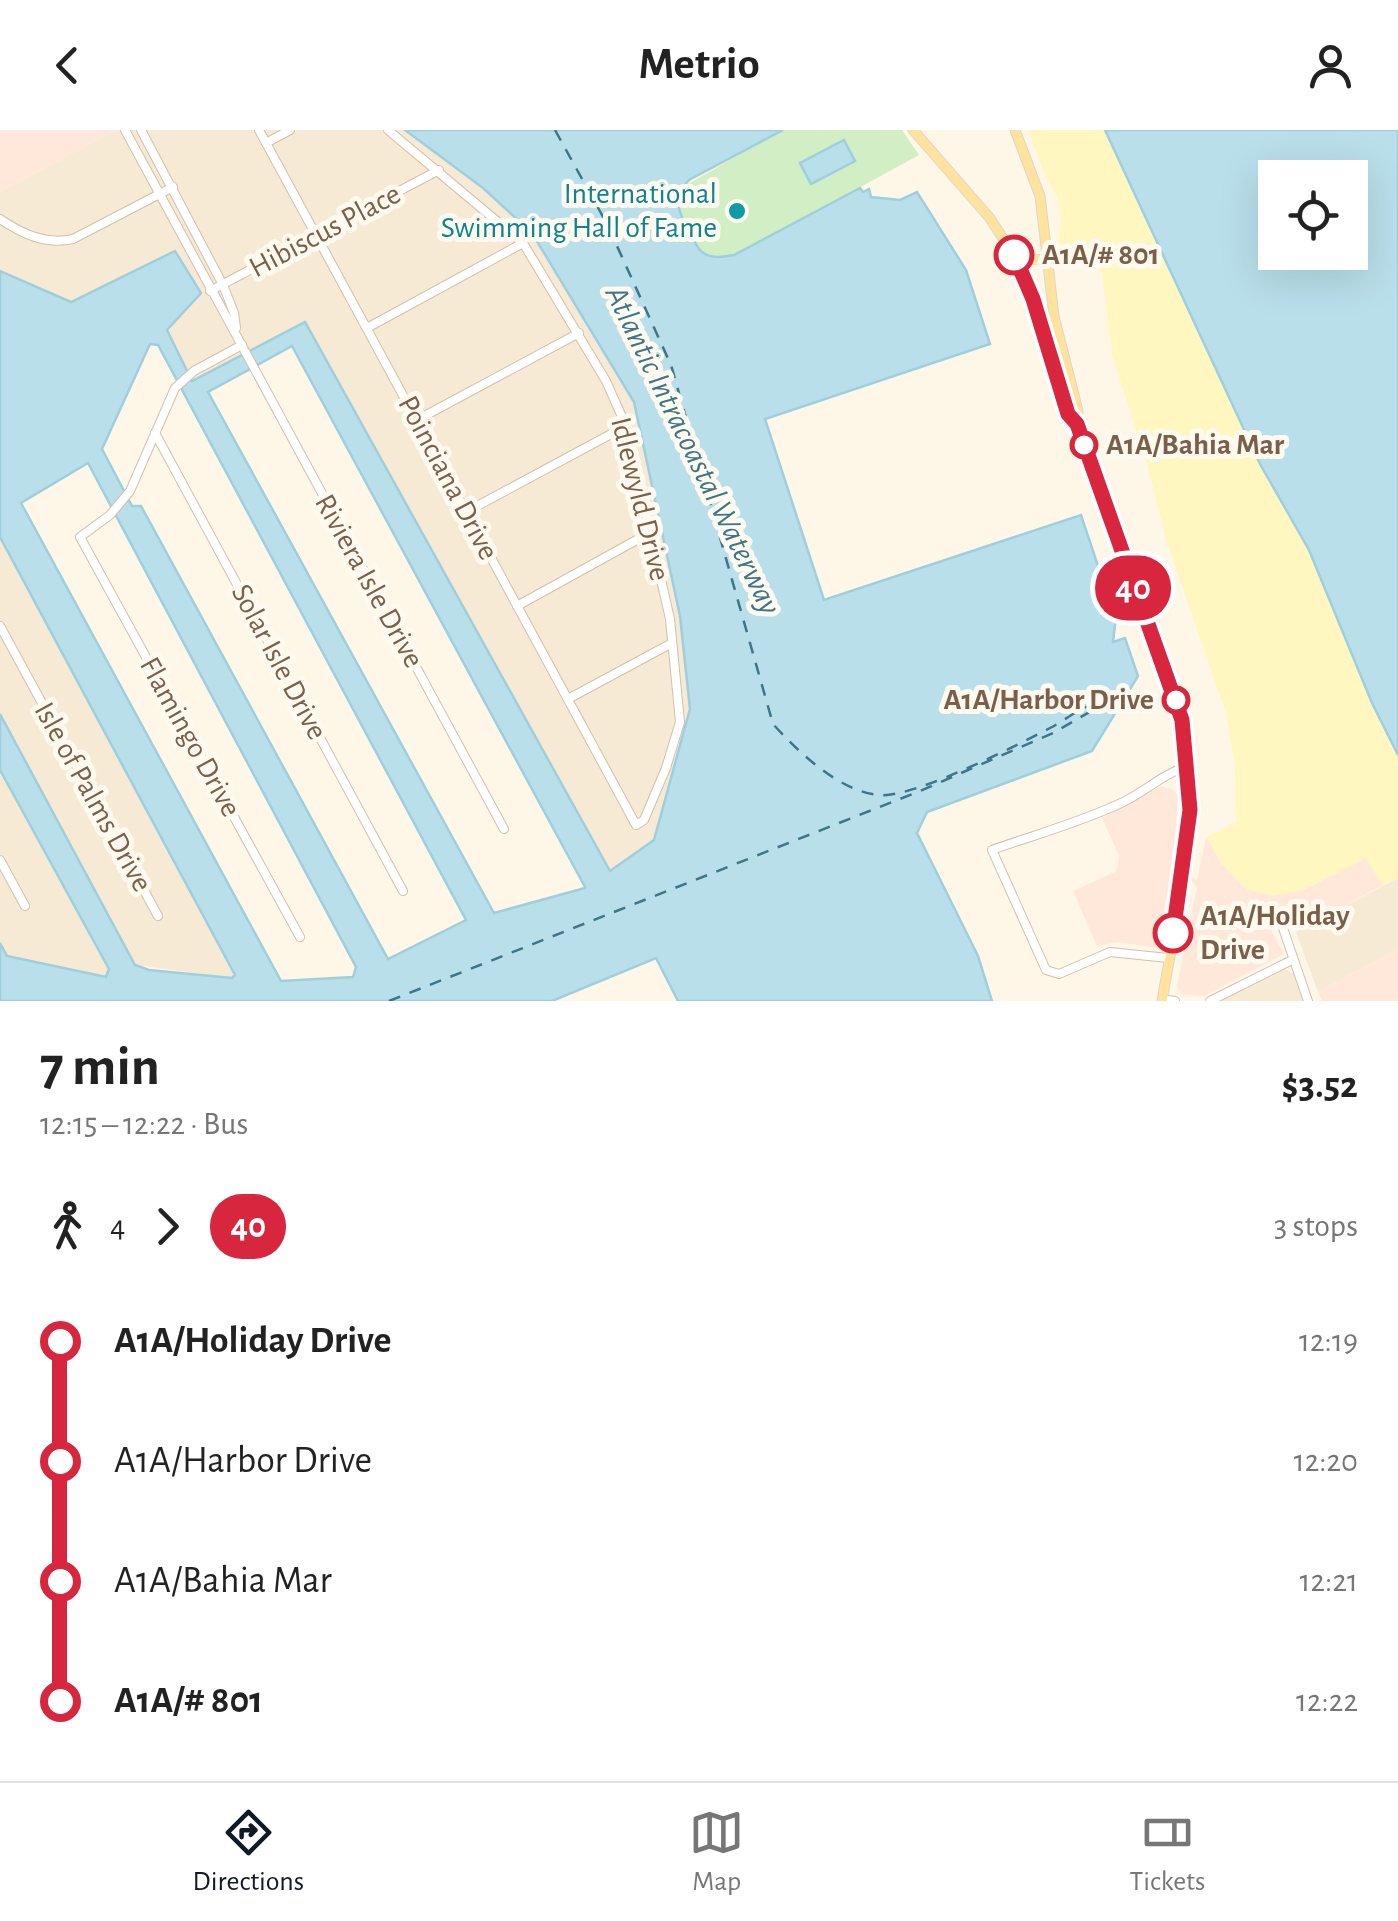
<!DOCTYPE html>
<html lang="en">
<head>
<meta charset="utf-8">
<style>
	body { margin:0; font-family:"Alegreya Sans",sans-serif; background:#f6f6f6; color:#222; height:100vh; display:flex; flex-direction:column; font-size:38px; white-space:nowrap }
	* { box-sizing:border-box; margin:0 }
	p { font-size:32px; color:#767676 }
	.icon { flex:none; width:55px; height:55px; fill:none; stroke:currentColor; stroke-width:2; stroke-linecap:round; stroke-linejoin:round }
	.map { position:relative; height:871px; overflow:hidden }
	.side { display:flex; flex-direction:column; background:#fff; flex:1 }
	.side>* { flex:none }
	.badge { padding:0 20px; border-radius:32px; font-size:35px; line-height:65px }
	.buttons { position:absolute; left:1258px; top:30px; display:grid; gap:20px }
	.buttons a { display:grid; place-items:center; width:110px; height:110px; border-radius:0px; background:#fff; box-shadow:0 10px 40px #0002; font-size:50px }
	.map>.badge { position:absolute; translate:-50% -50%; box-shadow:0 0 0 5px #fff }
	.legs { display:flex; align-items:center; gap:15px; height:110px; padding:0 40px; font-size:32px }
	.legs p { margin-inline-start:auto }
	.overview { display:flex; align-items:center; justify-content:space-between; height:170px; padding:0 40px }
	h1 { font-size:55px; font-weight:700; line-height:75px }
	ul { padding:0 40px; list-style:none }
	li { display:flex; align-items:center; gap:35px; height:120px; font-size:38px }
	li i { display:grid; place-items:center; width:15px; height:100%; margin:0 12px; background:currentColor }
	li i::after { content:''; width:25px; height:25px; margin:-12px; border:8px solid; border-radius:50%; background:#fff }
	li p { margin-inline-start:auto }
	li:first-child i { background:linear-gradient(#0000 50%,currentColor 0) }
	li:last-child i { background:linear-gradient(currentColor 50%,#0000 0) }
	header { display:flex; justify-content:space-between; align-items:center; height:130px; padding:0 40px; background:#fff; font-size:45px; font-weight:700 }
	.tab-bar { display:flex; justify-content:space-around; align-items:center; height:140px; border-top:2px solid #e0e0e0; background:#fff; font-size:28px; color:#767676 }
	.tab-bar a { display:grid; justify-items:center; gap:5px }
	.tab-bar .active { color:#111827 }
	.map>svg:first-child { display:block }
	.residential { fill:#f6ead5 }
	.commercial { fill:#ffe8da }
	.green { fill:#d1eec4 }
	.sand { fill:#fff6c0 }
	.water { fill:#b9dfea; stroke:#9fcedd; stroke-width:2.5; fill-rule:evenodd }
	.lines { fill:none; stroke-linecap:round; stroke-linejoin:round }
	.ferry { stroke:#3d7688; stroke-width:2.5; stroke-dasharray:12 10; stroke-linecap:butt }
	.minor-casing { stroke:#d2c0ab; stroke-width:10 }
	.major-casing { stroke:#ddd5d0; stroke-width:11 }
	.minor { stroke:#fff; stroke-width:8 }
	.major { stroke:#ffe39d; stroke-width:9 }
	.line-1-casing { stroke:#fff; stroke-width:22 }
	.line-1 { stroke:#d7263d; stroke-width:15 }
	.culture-dot { fill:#0f9aa8; stroke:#fffaef; stroke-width:4 }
	.stop-1-dot { fill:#fff; stroke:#d7263d; stroke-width:5 }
	.labels { text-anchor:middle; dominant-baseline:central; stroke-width:10; stroke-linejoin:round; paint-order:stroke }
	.culture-label { font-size:30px; fill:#0d838f; stroke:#fffaef; text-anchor:end }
	.street-label { font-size:30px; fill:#7b5f49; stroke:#fffaef }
	.stop-label { font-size:30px; font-weight:bold; fill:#7b5f49; stroke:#fffaef; text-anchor:start }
	.water-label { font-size:32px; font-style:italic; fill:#3d7688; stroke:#fffaef }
</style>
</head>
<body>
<header><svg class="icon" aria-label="back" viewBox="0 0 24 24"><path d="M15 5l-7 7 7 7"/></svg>Metrio<svg class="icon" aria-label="person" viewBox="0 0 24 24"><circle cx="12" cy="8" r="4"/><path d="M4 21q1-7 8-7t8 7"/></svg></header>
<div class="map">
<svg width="1398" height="871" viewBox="0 0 1398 871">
	<rect width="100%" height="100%" fill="#fef7e7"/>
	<g class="residential">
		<path d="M 116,0 L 405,0 L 483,58 L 532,103 L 634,272 L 680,486 L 690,589 L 654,710 L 610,741 L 306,193 L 192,251 L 167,200 L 71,172 L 0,142 L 0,62 Z"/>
		<path d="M 0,407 L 234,840 L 232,848 L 135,835 L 0,584 Z"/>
		<path d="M 0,640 L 109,839 L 106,847 L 7,826 L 0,813 Z"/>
		<path d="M 1398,748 L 1398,819 L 1318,862 L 1296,802 Z"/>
		<path d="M 1285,839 L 1294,844 L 1303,871 L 1220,871 Z"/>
	</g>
	<g class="commercial">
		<path d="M 0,0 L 116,0 L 0,62 Z"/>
		<path d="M 1161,656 L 1175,660 L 1178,668 L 1173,728 L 1197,751 L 1206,707 L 1222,734 L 1235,744 L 1301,761 L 1366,728 L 1383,755 L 1304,798 L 1291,774 L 1264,787 L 1284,824 L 1204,866 L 1181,864 L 1177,856 L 1197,757 L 1173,733 L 1157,818 L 1118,812 L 1097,816 L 1073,761 L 1117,741 L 1119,726 L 1102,688 Z"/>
		<path d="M 1398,819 L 1398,871 L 1322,871 L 1318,862 Z"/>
	</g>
	<path class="green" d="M 782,0 L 902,0 L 919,25 L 734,126 L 720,128 L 701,121 C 687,102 671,80 683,57 Z"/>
	<path class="sand" d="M 1028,0 L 1105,0 L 1260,334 L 1309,420 L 1372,573 L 1398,625 L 1398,748 L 1383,755 L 1366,728 L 1301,761 L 1273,766 L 1246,759 L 1222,734 L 1206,707 L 1236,692 L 1235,634 L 1226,583 L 1167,413 L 1148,337 L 1112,225 L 1102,143 L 1086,121 L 1059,114 L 1061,88 L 1057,66 L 1046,47 Z"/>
	<g class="water">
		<path d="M 405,0 L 783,0 L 689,50 C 672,68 678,82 689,101 C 693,108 696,117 702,122 C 712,129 723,127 734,125 L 860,58 L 863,62 L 869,59 L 871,67 L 900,70 L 917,62 L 966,140 L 990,214 L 765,289 L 824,470 L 1081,385 L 1108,466 L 1107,484 L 1115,482 L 1116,486 L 1113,512 L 1125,508 L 1138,546 L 1092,621 L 927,682 L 917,703 L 978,826 L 992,871 L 678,871 L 656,828 L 552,871 L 0,871 L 0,813 L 7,826 L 106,847 L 109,839 L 0,640 L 0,584 L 135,835 L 149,840 L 232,848 L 235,845 L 0,407 L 0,141 L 71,172 L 175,121 L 201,163 L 167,200 L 192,251 L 305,192 L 610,741 L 654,710 L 690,579 L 680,486 L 634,272 L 532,103 L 483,58 ZM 150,214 L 158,215 L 466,790 L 388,829 L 141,376 L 132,376 L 102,319 ZM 292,216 L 585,757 L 585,758 L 494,783 L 208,262 ZM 88,333 L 356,837 L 353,847 L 281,851 L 21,373 Z"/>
		<path d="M 1105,0 L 1398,0 L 1398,625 L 1372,573 L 1309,420 L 1260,334 ZM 1275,48 L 1350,48 L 1350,122 L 1275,122 Z"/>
		<path d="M 844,10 L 855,31 L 811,54 L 800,33 Z"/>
	</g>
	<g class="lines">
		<g class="ferry">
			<path d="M 555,0 L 607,94 L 671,235 L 773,594 C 798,622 846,668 887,665 C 924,662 1014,617 1050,598 C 1070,588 1089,568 1112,574"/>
			<path d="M 389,871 L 920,661 L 1053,603 L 1100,576 L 1110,575"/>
		</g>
		<g class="minor-casing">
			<g id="minor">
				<path d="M 125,0 L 504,699"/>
				<path d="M 141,0 L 223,155 L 234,183 L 236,198"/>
				<path d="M 259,0 L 636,695 L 644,690 L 666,638 L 680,592 L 670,489 L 626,296 L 606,251 L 523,113 L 388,0"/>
				<path d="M 266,13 L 290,0"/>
				<path d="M 0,89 C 22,104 46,115 73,109 L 173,57"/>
				<path d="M 210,161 L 439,40"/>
				<path d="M 367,198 L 523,113"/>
				<path d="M 242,215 L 194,241 L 175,258 L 130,361 L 110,385 L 80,407 L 300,807"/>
				<path d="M 417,290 L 579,203"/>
				<path d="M 155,303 L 403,761"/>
				<path d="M 466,382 L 626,296"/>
				<path d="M 517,476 L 651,402"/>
				<path d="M 0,496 L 158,786"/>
				<path d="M 568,569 L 672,513"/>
				<path d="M 0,730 L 25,776"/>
				<path d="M 1283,798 L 1308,871"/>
				<path d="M 1168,828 L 1110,822 L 1059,844 L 1046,840 L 992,720 C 1034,705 1078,693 1119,674 C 1144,663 1162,644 1188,636"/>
				<path d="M 1162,869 L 1175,871"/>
				<path d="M 1210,871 L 1292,830"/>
			</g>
		</g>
		<g class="major-casing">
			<g id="major">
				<path d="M 913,0 L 989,87 L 1014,125 L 1033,169 L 1068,284 L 1077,294 C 1094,345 1110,397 1129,447 C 1160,529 1190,591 1190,682 C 1189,745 1172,809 1162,871"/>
				<path d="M 1015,0 L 1040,66 L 1054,186 L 1078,281 L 1077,294"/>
				<path d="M 1014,120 L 1028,129 L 1048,130"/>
			</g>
		</g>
		<use href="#minor" class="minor"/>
		<use href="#major" class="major"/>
	</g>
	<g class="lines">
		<g class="line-1-casing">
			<path id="line-1" d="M 1014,125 L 1033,169 L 1068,284 L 1077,294 L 1182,590 L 1190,680 L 1173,803"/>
		</g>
		<use href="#line-1" class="line-1"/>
	</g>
	<circle class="culture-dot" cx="737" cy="81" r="10"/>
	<g class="stop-1-dot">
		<circle cx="1014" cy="125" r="18"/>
		<circle cx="1084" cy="315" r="12"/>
		<circle cx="1176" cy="570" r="12"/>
		<circle cx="1173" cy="803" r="18"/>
	</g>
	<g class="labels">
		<g class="culture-label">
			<text x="717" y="64">International<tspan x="717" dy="34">Swimming Hall of Fame</tspan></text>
		</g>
		<g class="street-label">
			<text transform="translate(325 101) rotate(-28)">Hibiscus Place</text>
			<text transform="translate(448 348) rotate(62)">Poinciana Drive</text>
			<text transform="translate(640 369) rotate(76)">Idlewyld Drive</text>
			<text transform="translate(369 451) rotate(61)">Riviera Isle Drive</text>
			<text transform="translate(279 532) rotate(62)">Solar Isle Drive</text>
			<text transform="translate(190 607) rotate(61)">Flamingo Drive</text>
			<text transform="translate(93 667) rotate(61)">Isle of Palms Drive</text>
		</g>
		<g class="stop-label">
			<text x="1042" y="125">A1A/# 801</text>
			<text x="1106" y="315">A1A/Bahia Mar</text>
			<text x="1154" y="570" text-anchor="end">A1A/Harbor Drive</text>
			<text x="1200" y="786">A1A/Holiday<tspan x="1200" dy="34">Drive</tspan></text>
		</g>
		<g class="water-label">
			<text transform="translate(693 320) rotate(64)">Atlantic Intracoastal Waterway</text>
		</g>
	</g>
</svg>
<div class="buttons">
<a><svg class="icon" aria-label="locate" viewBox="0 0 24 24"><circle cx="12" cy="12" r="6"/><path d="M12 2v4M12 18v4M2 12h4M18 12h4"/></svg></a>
</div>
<b class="badge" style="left:1133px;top:458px;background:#d7263d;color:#fff">40</b>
</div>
<section class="side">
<div class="overview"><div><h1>7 min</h1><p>12:15 – 12:22 · Bus</p></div><b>$3.52</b></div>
<div class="legs"><svg class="icon" aria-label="walk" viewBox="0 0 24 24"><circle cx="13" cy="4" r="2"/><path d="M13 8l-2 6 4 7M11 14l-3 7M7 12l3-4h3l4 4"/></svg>4<svg class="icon" aria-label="forward" viewBox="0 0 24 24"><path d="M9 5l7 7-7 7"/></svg><b class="badge" style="background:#d7263d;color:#fff">40</b><p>3 stops</p></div>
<ul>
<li><i style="color:#d7263d"></i><b>A1A/Holiday Drive</b><p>12:19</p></li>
<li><i style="color:#d7263d"></i><span>A1A/Harbor Drive</span><p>12:20</p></li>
<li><i style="color:#d7263d"></i><span>A1A/Bahia Mar</span><p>12:21</p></li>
<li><i style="color:#d7263d"></i><b>A1A/# 801</b><p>12:22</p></li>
</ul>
</section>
<nav class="tab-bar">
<a class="active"><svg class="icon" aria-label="directions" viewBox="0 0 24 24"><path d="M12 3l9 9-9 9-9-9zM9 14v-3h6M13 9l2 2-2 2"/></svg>Directions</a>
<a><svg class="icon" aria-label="map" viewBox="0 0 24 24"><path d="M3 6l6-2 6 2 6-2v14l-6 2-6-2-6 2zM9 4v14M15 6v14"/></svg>Map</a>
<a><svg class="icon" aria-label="tickets" viewBox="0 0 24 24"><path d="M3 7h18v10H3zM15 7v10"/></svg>Tickets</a>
</nav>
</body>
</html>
